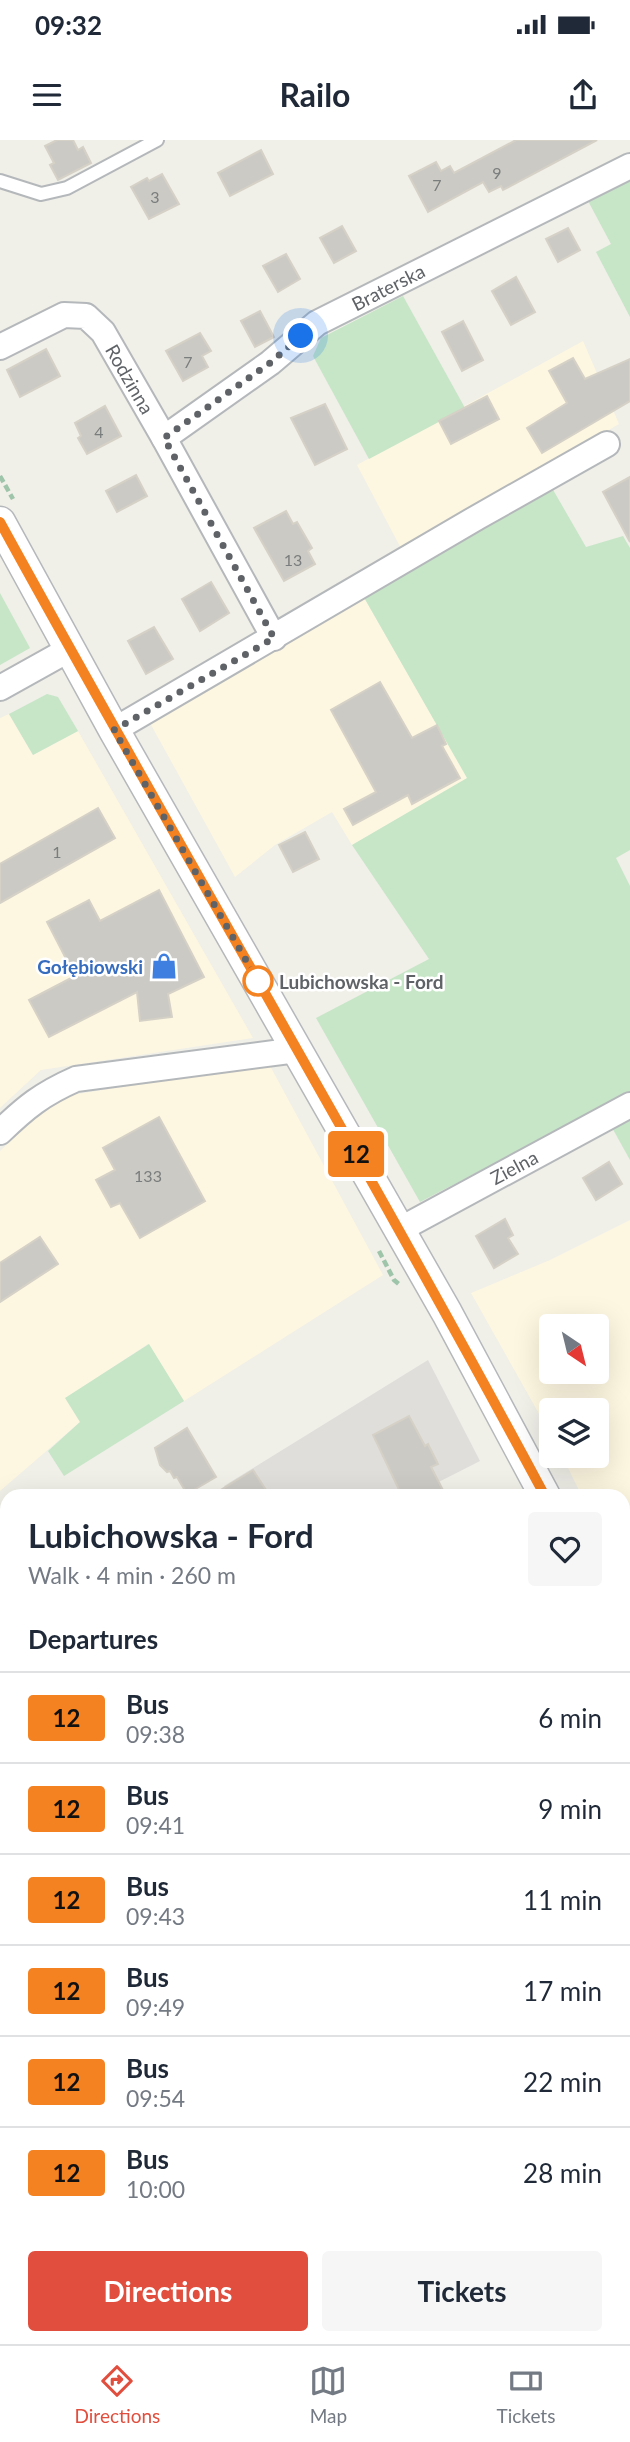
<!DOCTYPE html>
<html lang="en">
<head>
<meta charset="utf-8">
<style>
	body { margin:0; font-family:Lato,sans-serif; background:#f6f6f7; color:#1f2937; height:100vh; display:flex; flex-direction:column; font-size:26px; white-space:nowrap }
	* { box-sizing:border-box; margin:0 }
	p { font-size:23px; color:#747a83 }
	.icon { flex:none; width:38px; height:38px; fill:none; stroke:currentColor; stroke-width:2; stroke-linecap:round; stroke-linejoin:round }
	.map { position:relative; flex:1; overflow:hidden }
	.panel { position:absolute; left:0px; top:1349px; width:630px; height:856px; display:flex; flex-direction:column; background:#fff; border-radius:21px 21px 0 0; box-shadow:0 7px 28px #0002 }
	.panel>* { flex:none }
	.badge { padding:0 14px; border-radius:5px; font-size:24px; line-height:46px }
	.needle { width:46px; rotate:145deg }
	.fabs { position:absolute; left:539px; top:1174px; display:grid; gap:14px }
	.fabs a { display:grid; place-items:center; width:70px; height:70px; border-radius:7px; background:#fff; box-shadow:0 7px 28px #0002; font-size:35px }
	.you { position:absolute; width:35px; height:35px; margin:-18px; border:5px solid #fff; border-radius:50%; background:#1a73e8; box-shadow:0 0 0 10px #1a73e833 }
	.map>.badge { position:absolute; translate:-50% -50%; box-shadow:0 0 0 4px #fff }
	h2 { padding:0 28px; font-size:26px; line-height:63px }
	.round { display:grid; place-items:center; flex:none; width:74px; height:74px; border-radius:7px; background:#f6f6f7 }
	.overview { display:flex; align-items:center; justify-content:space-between; height:119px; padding:0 28px }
	h1 { font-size:33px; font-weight:700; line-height:52px }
	.button { display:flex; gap:14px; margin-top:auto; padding:14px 28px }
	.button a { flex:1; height:80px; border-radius:7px; background:#e14e3d; color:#fff; font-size:28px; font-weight:700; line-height:80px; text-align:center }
	.button a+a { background:#f6f6f7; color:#1f2937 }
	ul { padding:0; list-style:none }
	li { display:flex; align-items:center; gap:21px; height:91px; padding:0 28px; border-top:2px solid #e0e1e3 }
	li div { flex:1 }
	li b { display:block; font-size:26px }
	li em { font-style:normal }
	li .badge { min-width:77px; font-weight:700; text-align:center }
	.status { display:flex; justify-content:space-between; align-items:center; height:49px; padding:0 35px; background:#fff; direction:ltr }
	.status svg { height:19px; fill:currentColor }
	header { display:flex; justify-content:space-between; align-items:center; height:91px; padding:0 28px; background:#fff; font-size:32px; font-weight:700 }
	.tab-bar { display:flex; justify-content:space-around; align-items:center; height:98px; border-top:2px solid #e0e1e3; background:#fff; font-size:19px; color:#747a83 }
	.tab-bar a { display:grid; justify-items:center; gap:4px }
	.tab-bar .selected { color:#e14e3d }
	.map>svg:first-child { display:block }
	.commercial { fill:#fdf7e1; fill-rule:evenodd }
	.industrial { fill:#dfdeda }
	.green { fill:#c6e6c7 }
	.building { fill:#cccac4; stroke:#d5d1c7; stroke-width:2 }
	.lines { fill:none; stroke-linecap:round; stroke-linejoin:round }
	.service-casing { stroke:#b5b8bb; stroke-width:16 }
	.minor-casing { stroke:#b5b8bb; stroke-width:28 }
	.tertiary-casing { stroke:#b5b8bb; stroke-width:33 }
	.path { stroke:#9ec4aa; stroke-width:4.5; stroke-dasharray:7 3.5; stroke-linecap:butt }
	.service { stroke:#fff; stroke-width:12 }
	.minor { stroke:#fff; stroke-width:24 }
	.tertiary { stroke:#fff; stroke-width:30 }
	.line-casing { stroke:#fff; stroke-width:16 }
	.line { stroke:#f58220; stroke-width:10 }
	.walk { stroke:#5f6367; stroke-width:7; stroke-dasharray:0 12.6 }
	.stop-dot { fill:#fff; stroke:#f58220; stroke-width:3.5 }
	.labels { text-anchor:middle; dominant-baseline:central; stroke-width:5; stroke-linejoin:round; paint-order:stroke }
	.number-label { font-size:16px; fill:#7a7d7e }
	.street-label { font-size:19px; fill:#5f6367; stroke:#fff }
	.shop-label { font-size:19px; font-weight:bold; fill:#366cbe; stroke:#fff; text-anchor:end }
	.stop-label { font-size:19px; font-weight:bold; fill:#5f6367; stroke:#fff; text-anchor:start }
</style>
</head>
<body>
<div class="status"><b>09:32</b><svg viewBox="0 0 49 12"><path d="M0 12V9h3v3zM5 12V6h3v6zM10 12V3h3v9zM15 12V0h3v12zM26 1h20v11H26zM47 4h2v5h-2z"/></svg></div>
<header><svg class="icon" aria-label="menu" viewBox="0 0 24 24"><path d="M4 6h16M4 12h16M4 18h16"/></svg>Railo<svg class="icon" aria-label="share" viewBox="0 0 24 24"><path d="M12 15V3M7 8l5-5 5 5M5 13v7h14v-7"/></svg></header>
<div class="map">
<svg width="630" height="2204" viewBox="0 0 630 2204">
	<rect width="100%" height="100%" fill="#f0efe8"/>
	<g class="commercial">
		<path d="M 583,201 L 619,284 L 403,412 L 357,325 Z"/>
		<path d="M 362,454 L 468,638 L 352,705 L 332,672 L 275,705 L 235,737 L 150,583 Z"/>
		<path d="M 9,574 L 33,615 L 78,591 L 253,898 L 41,930 L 0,968 L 0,578 Z"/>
		<path d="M 269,924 L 383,1135 L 184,1261 L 148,1204 L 66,1258 L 80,1282 L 0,1351 L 0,1011 L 58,957 Z"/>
		<path d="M 630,1080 L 630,1450 L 623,1436 L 623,1356 L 582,1356 L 562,1316 L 597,1316 L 597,1270 L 551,1270 L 551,1295 L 471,1153 L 550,1120 ZM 551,1186 L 597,1186 L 597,1232 L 551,1232 Z"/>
	</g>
	<path class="industrial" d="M 428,1220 L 480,1321 L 411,1356 L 230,1356 L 224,1346 Z"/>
	<g class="green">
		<path d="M 623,40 L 630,42 L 630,177 L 596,112 L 611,104 L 587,59 Z"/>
		<path d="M 403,156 L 465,268 L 369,319 L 313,216 L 321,198 Z"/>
		<path d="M 552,348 L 586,407 L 623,396 L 630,408 L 630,710 L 616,718 L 630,746 L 630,953 L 420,1062 L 316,878 L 429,819 L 352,705 L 467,638 L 362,454 Z"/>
		<path d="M 0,453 L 30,508 L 0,525 Z"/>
		<path d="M 47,554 L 58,557 L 78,591 L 33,615 L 9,574 Z"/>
		<path d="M 630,973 L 630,1020 L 610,984 Z"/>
		<path d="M 149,1204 L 184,1261 L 64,1336 L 48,1311 L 80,1282 L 65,1258 Z"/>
	</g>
	<g class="building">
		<path d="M 57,0 L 73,0 L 78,10 L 83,7 L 91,23 L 58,40 L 50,25 L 54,23 L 45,6 Z"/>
		<path d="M 516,0 L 597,0 L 503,50 L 501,46 L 489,52 L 483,42 L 428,72 L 409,36 L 436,22 L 441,31 L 450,26 L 454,33 Z"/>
		<path d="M 261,10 L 273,34 L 230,56 L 218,33 Z"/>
		<path d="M 162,34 L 179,64 L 149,79 L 131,47 L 147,38 L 149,41 Z"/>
		<path d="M 342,86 L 356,111 L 334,123 L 320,98 Z"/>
		<path d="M 568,88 L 580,110 L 558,122 L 546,99 Z"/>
		<path d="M 286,114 L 300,139 L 278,152 L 263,126 Z"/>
		<path d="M 516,137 L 535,172 L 511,185 L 492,151 Z"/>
		<path d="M 260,171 L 274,197 L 255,207 L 241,181 Z"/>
		<path d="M 463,181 L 483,220 L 462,231 L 442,192 Z"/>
		<path d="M 200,193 L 211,211 L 202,216 L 208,227 L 183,241 L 166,211 Z"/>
		<path d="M 46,209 L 60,236 L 20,257 L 7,230 Z"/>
		<path d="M 573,218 L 585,239 L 630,219 L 630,261 L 542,313 L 527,288 L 567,263 L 549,231 Z"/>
		<path d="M 487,256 L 499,279 L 451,304 L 439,281 Z"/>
		<path d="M 325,264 L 347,309 L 315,325 L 291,278 Z"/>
		<path d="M 105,266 L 121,296 L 87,314 L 78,298 L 81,296 L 75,283 Z"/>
		<path d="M 136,335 L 147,356 L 117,372 L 106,351 Z"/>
		<path d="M 630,337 L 630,402 L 603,352 Z"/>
		<path d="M 286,371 L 293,384 L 297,382 L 312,408 L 308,411 L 315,424 L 284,441 L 254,388 Z"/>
		<path d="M 211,442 L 229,473 L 200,491 L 182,459 Z"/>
		<path d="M 154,487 L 173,519 L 146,534 L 128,501 Z"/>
		<path d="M 380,542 L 412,598 L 437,585 L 446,604 L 442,606 L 460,638 L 412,664 L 408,655 L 353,685 L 344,669 L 376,652 L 331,570 Z"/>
		<path d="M 98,668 L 115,698 L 0,763 L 0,724 Z"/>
		<path d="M 305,692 L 319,719 L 293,732 L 279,705 Z"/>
		<path d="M 159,750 L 204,837 L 168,854 L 172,877 L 140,881 L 137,852 L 49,897 L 29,860 L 75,836 L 47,782 L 89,760 L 100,781 Z"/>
		<path d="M 159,977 L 205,1061 L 140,1098 L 120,1063 L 111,1067 L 96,1040 L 115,1030 L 103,1008 Z"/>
		<path d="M 609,1022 L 622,1044 L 596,1060 L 583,1038 Z"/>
		<path d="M 505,1079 L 513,1095 L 508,1098 L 518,1114 L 494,1128 L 476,1096 Z"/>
		<path d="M 40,1097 L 58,1124 L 0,1162 L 0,1123 Z"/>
		<path d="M 409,1276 L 425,1306 L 428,1304 L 438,1324 L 431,1327 L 446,1356 L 402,1356 L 373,1295 Z"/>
		<path d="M 187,1288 L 216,1337 L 187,1354 L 177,1337 L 174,1338 L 170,1331 L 167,1332 L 160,1325 L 155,1308 Z"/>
		<path d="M 253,1330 L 270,1356 L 211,1356 Z"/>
	</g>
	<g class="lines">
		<g class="service-casing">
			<g id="service">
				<path d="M 0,41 L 41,54 L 67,48 L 157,0"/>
				<path d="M 623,1424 L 630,1421"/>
			</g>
		</g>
		<g class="minor-casing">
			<g id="minor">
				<path d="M 0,207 L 64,175 L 86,176 L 103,192 L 164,298 L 274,498"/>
				<path d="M 164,298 L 270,223 L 317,183 L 630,26"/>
				<path d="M 0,548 L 70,509"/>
				<path d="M 114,590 L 478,377 L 607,304"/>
				<path d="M 0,992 C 26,967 42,954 76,939 L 297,910"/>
				<path d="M 399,1090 L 630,965"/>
				<path d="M 0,1652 L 7,1648"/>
				<path d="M 0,1714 L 7,1726"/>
				<path d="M 623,2058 L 630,2054"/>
				<path d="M 292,2198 L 296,2204"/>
				<path d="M 383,2204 L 393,2198"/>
			</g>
		</g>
		<g class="tertiary-casing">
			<g id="tertiary">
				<path d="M 0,382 L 114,590 L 447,1173 L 545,1356"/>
				<path d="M 623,1510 L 630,1524"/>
			</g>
		</g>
		<g class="path">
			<path d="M 0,336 L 13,359"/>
			<path d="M 379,1111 L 394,1140 L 400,1145"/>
			<path d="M 623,1455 L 630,1466"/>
			<path d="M 623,1554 L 630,1568"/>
		</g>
		<use href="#service" class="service"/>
		<use href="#minor" class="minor"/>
		<use href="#tertiary" class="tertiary"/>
	</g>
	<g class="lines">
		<g class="line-casing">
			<path id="line" d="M 0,382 C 179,708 369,1028 545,1356"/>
		</g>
		<use href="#line" class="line"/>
		<path class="walk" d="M 258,841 L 114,590 L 274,498 L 164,298 L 270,223 L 301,196"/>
	</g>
	<defs>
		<g id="shop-bare" transform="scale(2.1)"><path d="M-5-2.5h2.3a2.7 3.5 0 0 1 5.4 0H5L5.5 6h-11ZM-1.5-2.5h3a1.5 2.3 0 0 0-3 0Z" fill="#3f7fe0" stroke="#fff" stroke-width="2.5" paint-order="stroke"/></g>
	</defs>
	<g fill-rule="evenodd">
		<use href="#shop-bare" x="164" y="826"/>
	</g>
	<circle class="stop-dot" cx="258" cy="841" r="14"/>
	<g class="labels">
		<g class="number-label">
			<text x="497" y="32">9</text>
			<text x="437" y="44">7</text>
			<text x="155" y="56">3</text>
			<text x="188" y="221">7</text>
			<text x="99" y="291">4</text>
			<text x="293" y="419">13</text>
			<text x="57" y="711">1</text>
			<text x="148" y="1035">133</text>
		</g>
		<g class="street-label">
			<text transform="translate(388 147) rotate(-27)">Braterska</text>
			<text transform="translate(130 239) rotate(60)">Rodzinna</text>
			<text transform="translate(514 1027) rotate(-28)">Zielna</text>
		</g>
		<g class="shop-label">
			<text x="143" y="826">Gołębiowski</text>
		</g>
		<g class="stop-label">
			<text x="279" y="841">Lubichowska - Ford</text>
		</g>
	</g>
</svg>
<div class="fabs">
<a><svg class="needle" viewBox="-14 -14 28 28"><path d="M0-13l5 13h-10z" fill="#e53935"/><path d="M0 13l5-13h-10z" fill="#747a83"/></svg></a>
<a><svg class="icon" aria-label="layers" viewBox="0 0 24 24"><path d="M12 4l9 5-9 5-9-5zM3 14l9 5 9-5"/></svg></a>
</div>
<div class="you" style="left:301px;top:196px"></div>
<b class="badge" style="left:356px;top:1014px;background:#f58220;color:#111">12</b>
<section class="panel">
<div class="overview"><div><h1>Lubichowska - Ford</h1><p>Walk · 4 min · 260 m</p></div><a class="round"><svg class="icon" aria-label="heart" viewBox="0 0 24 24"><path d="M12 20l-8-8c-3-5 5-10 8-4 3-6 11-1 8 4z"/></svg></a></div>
<h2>Departures</h2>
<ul>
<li><span class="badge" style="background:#f58220;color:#111">12</span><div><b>Bus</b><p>09:38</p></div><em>6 min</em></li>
<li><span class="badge" style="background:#f58220;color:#111">12</span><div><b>Bus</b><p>09:41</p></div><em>9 min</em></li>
<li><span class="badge" style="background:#f58220;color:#111">12</span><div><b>Bus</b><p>09:43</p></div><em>11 min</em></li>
<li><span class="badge" style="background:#f58220;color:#111">12</span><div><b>Bus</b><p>09:49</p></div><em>17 min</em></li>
<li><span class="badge" style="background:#f58220;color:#111">12</span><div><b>Bus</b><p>09:54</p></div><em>22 min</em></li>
<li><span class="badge" style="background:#f58220;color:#111">12</span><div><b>Bus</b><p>10:00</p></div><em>28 min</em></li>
</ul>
<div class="button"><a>Directions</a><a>Tickets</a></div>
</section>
</div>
<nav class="tab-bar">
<a class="selected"><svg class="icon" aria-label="directions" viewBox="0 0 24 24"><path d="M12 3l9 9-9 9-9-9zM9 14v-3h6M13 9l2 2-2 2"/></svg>Directions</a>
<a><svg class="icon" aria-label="map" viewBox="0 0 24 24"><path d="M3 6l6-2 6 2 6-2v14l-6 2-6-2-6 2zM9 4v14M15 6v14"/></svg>Map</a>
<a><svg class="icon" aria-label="tickets" viewBox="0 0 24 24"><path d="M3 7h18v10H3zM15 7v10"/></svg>Tickets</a>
</nav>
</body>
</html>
